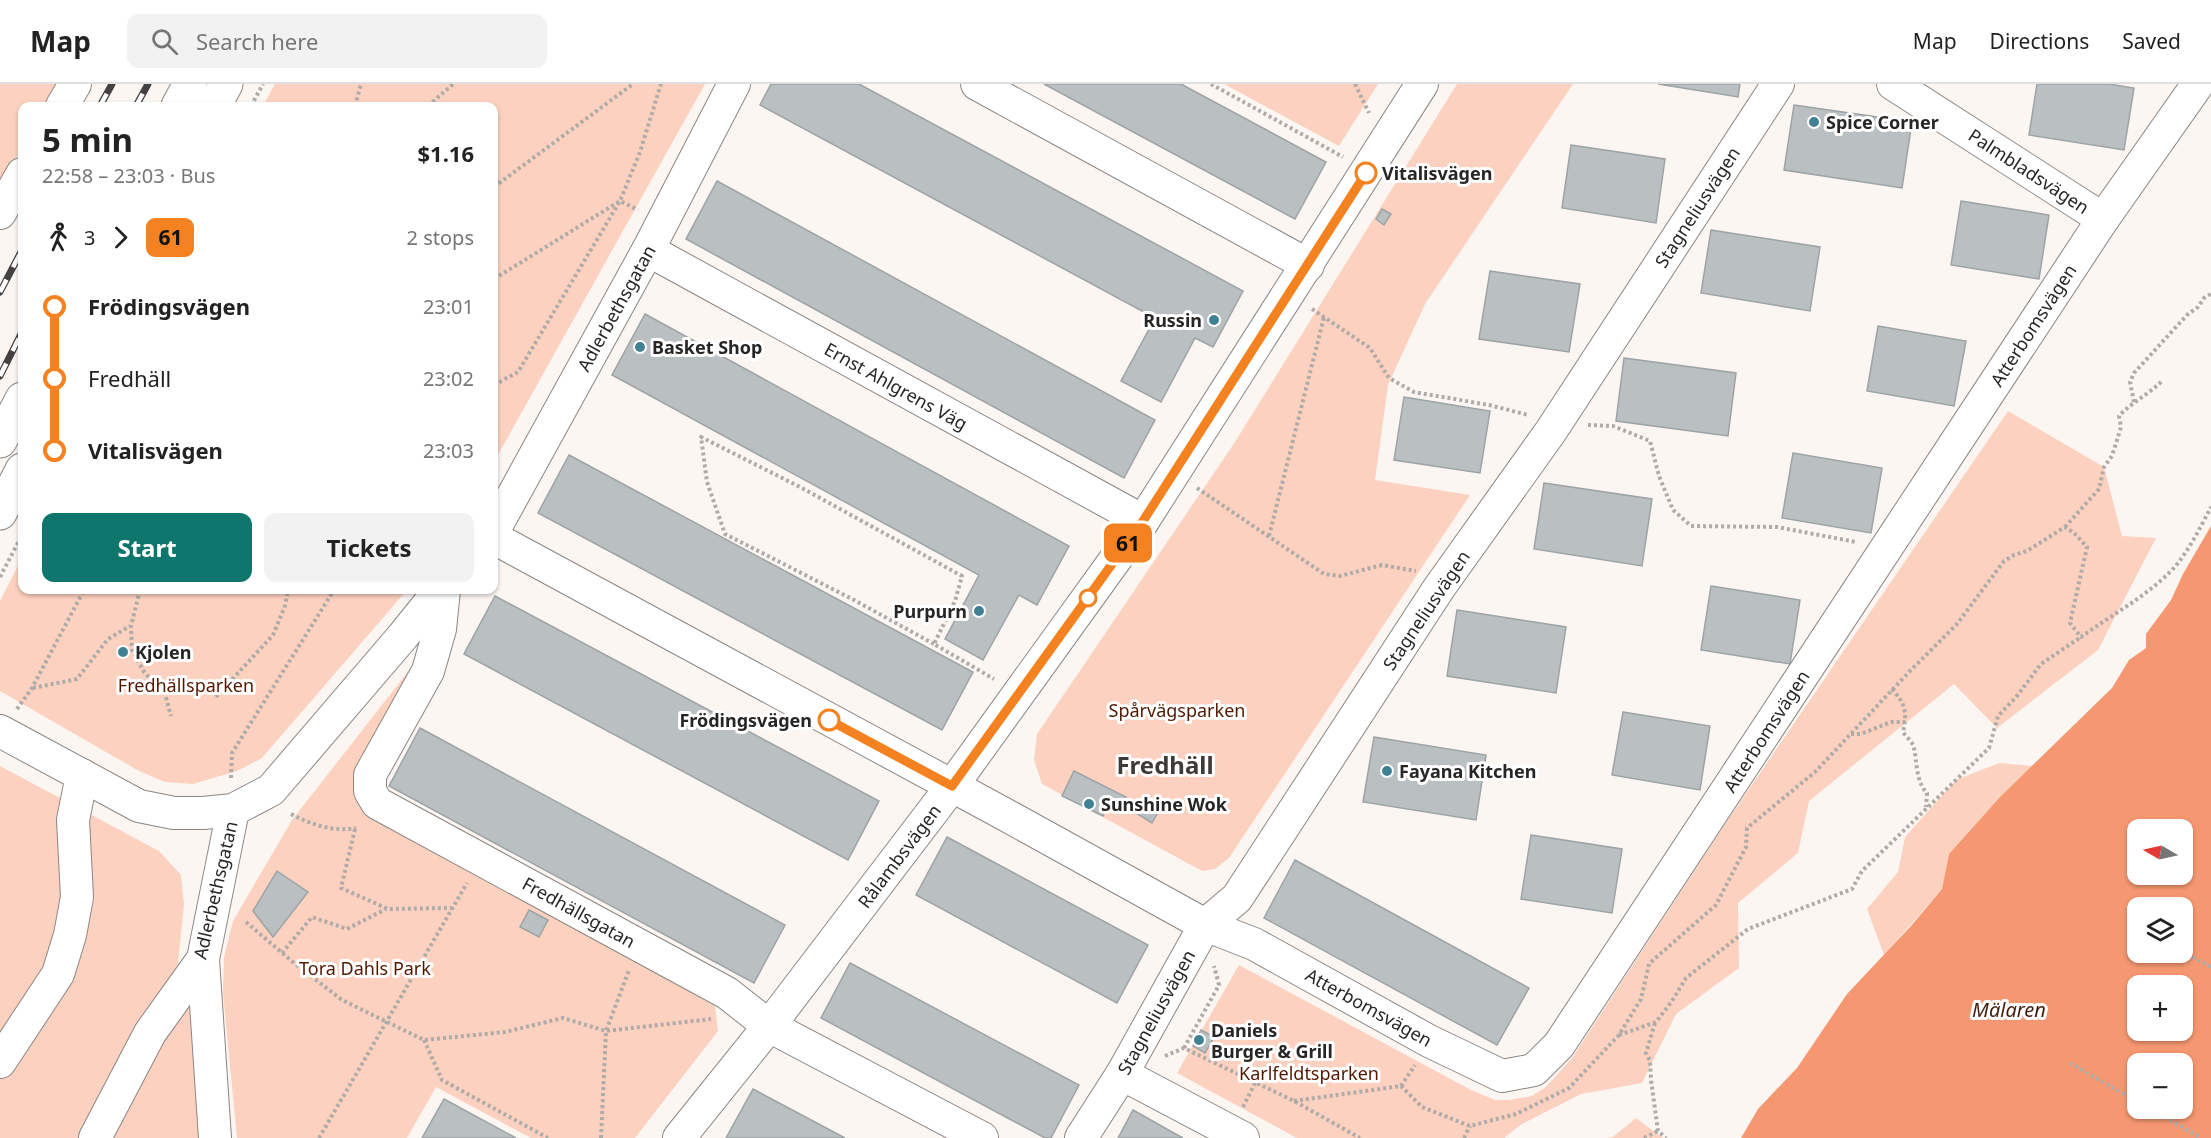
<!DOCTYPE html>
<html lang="en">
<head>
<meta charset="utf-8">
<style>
	body { margin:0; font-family:"Noto Sans",sans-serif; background:#f2f2f2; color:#222; height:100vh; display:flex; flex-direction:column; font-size:22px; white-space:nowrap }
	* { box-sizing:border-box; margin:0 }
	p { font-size:20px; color:#767676 }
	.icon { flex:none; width:33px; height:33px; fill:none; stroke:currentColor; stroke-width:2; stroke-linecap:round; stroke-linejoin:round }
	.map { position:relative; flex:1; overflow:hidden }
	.side { position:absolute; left:18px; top:18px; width:480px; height:492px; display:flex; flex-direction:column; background:#fff; border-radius:12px; box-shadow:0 2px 4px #0004 }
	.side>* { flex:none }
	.badge { padding:0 12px; border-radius:9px; font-size:21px; line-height:39px }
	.needle { width:39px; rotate:279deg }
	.controls { position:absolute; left:2127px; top:735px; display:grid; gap:12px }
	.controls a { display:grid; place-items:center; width:66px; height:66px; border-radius:12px; background:#fff; box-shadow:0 2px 4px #0004; font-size:30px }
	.map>.badge { position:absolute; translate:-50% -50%; box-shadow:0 0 0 3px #fff }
	.legs { display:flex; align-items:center; gap:9px; height:66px; padding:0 24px; font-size:20px }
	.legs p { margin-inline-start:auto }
	.overview { display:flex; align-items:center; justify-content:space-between; height:102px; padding:0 24px }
	h1 { font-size:33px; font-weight:700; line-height:45px }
	.button { display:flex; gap:12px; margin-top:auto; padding:12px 24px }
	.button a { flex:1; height:69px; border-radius:12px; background:#0f766e; color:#fff; font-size:24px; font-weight:700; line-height:69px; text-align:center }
	.button a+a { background:#f2f2f2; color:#222 }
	ul { padding:0 24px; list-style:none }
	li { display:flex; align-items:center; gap:21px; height:72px; font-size:22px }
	li i { display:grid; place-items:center; width:9px; height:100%; margin:0 8px; background:currentColor }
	li i::after { content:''; width:15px; height:15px; margin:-8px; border:4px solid; border-radius:50%; background:#fff }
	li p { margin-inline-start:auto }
	li:first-child i { background:linear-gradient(#0000 50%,currentColor 0) }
	li:last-child i { background:linear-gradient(currentColor 50%,#0000 0) }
	header { display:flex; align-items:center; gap:36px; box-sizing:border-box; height:84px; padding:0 30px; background:#fff; border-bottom:2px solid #e0e0e0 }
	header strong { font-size:28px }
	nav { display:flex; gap:33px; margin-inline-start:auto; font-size:21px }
	.search { width:420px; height:54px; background:#f2f2f2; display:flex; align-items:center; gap:15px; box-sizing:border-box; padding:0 21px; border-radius:12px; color:#767676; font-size:22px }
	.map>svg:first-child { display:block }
	.green { fill:#fdd1bf }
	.water { fill:#f59770; fill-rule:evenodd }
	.building { fill:#bac0c2; stroke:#9da3a5; stroke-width:1.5 }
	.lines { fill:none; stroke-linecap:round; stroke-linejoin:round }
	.minor-casing { stroke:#8b8683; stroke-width:34 }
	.major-casing { stroke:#8b8683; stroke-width:35 }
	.path { stroke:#afaba9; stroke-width:4; stroke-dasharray:3 3; stroke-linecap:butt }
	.minor { stroke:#fff; stroke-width:32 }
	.major { stroke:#fff; stroke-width:33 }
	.rail-casing { stroke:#444240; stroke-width:7 }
	.rail { stroke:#fff; stroke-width:4.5; stroke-dasharray:14; stroke-linecap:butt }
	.line-1-casing { stroke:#fff; stroke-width:14 }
	.line-1 { stroke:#f58220; stroke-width:9 }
	.poi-dot { fill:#408194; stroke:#fff; stroke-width:2 }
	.stop-1-dot { fill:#fff; stroke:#f58220; stroke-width:3 }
	.labels { text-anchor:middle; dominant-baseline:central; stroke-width:6; stroke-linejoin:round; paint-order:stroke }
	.poi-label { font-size:18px; font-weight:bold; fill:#282625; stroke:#fff; text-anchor:start }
	.street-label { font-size:18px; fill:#282625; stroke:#fff }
	.stop-label { font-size:18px; font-weight:bold; fill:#282625; stroke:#fff; text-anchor:start }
	.park-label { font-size:18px; fill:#511800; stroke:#fff }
	.water-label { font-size:20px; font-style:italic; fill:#421e0e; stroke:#fff }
	.district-label { font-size:24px; font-weight:bold; fill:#3e3a38; stroke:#fff }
</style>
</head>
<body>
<header>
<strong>Map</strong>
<div class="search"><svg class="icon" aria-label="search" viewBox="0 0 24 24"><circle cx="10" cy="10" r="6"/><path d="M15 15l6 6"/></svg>Search here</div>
<nav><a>Map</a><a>Directions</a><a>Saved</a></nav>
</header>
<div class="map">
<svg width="2211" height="1054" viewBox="0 0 2211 1054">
	<rect width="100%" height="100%" fill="#fcf6f3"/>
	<g class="green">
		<path d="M 0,0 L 62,0 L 49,22 L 22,22 L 22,64 L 0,100 Z"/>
		<path d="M 275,0 L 705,0 L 494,378 L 494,22 L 263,22 Z"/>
		<path d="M 1224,0 L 1378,0 L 1339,62 Z"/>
		<path d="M 1457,0 L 1573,0 L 1425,220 L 1388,301 L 1375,396 L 1470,411 L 1229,774 L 1215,785 L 1202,787 L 1042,700 L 1034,676 L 1037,650 L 1235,358 Z"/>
		<path d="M 2008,327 L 2104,383 L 2122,452 L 2156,454 L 2098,566 L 1997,644 L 1954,600 L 1809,717 L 1798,769 L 1738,819 L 1739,884 L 1676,930 L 1642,999 L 1581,1010 L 1522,1040 L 1504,1054 L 1297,1054 L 1177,989 L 1239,881 L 1471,1006 L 1495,1016 L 1509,1016 L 1532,1012 L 1546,1003 L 1572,974 L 1721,746 Z"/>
		<path d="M 22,474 L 22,506 L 407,506 L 262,674 L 237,687 L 193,700 L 165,698 L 139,687 L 0,607 L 0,517 Z"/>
		<path d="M 414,580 L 367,727 L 715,922 L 718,947 L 635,1054 L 531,1054 L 436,1003 L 407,1054 L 237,1054 L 223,909 L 224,873 L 233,837 L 292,736 Z"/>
		<path d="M 1999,679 L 2033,682 L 2000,713 L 1949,770 L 1942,805 L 1884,871 L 1867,825 L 1898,788 L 1905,753 L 1956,696 Z"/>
		<path d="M 0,682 L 159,767 L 181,791 L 184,821 L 177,888 L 189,921 L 203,1024 L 203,1054 L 0,1054 Z"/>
		<path d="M 1636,1034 L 1663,1054 L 1607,1054 L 1613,1053 Z"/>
	</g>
	<path class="water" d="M 2211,442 L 2211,1054 L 1741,1054 L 1758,1025 L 1797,984 L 1847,910 L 1911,842 L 1942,805 L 1949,770 L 2000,713 L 2112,604 L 2129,576 L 2146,564 L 2146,550 L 2171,516 L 2183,490 ZM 2138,746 L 2182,746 L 2182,790 L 2138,790 ZM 2138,824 L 2182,824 L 2182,868 L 2138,868 ZM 2138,902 L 2182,902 L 2182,946 L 2138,946 ZM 2138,980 L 2182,980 L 2182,1024 L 2138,1024 Z"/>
	<g class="building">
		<path d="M 771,0 L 859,0 L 1243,207 L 1213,263 L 1195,254 L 1161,318 L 1121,297 L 1155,234 L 760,21 Z"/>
		<path d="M 1044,0 L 1181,0 L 1326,78 L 1295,135 Z"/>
		<path d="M 1658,0 L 1740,0 L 1738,13 Z"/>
		<path d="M 2037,0 L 2109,0 L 2134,4 L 2124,66 L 2029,51 Z"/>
		<path d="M 1794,21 L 1912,38 L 1902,104 L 1784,86 Z"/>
		<path d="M 1571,61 L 1665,75 L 1656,139 L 1562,124 Z"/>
		<path d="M 717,97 L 1155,336 L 1124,394 L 686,155 Z"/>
		<path d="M 1961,117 L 2049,131 L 2039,195 L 1951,181 Z"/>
		<path d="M 1382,125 L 1391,130 L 1384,141 L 1376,135 Z"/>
		<path d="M 1711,146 L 1820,163 L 1810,227 L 1701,209 Z"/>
		<path d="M 1490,187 L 1580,200 L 1569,268 L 1479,255 Z"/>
		<path d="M 645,230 L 1069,462 L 1037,521 L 1019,511 L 983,576 L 945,555 L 979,491 L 612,291 Z"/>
		<path d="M 1878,242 L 1966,257 L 1954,322 L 1867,307 Z"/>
		<path d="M 1624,274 L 1736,289 L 1728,352 L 1616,337 Z"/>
		<path d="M 1404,313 L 1490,327 L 1480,389 L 1394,376 Z"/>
		<path d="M 1793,369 L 1882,384 L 1871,449 L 1782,434 Z"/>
		<path d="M 569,371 L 973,588 L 942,646 L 538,429 Z"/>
		<path d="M 1544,399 L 1652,415 L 1642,482 L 1534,465 Z"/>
		<path d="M 1711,502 L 1800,516 L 1790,580 L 1701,566 Z"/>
		<path d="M 495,512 L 879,717 L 848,776 L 464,570 Z"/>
		<path d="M 1457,526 L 1566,543 L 1556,609 L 1447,592 Z"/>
		<path d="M 1623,628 L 1710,642 L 1700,706 L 1612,691 Z"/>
		<path d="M 420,644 L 785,841 L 754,899 L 389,702 Z"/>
		<path d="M 1374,653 L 1486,671 L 1476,736 L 1363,718 Z"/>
		<path d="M 1074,687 L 1126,713 L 1120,727 L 1108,721 L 1103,732 L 1062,712 Z"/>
		<path d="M 1144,715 L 1160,725 L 1152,739 L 1136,729 Z"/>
		<path d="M 1531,751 L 1622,765 L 1612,829 L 1521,815 Z"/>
		<path d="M 947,753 L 1148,861 L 1117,919 L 916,811 Z"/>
		<path d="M 1295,776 L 1529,904 L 1497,961 L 1264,834 Z"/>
		<path d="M 277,787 L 308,808 L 273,853 L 253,827 Z"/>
		<path d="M 529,826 L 548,836 L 539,853 L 520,843 Z"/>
		<path d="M 850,879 L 1079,1001 L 1051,1054 L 1045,1054 L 821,934 Z"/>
		<path d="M 1201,946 L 1214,953 L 1205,969 L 1193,962 Z"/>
		<path d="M 753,1005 L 845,1054 L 726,1054 Z"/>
		<path d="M 444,1015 L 516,1054 L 422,1054 Z"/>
		<path d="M 1133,1026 L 1172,1048 L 1183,1054 L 1118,1054 Z"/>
	</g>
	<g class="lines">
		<g class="minor-casing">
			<g id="minor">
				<path d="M 977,0 L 1308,181"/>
				<path d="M 1893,0 L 2103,135"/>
				<path d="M 62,22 L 75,0"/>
				<path d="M 0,129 L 22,90"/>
				<path d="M 648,166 L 1143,437"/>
				<path d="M 494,446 L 648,166 L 734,0"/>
				<path d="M 494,454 L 1006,731 L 1205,841 L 1254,860 L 1429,957 L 1502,992 L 1534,986 L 1559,961 L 2103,135 L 2198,0"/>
				<path d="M 444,506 L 440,545 L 428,587 L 370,691 L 370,707 L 377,719 L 727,909 L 769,942 L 982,1054"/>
				<path d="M 0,647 L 139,722 L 174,729 L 203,729 L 233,726 L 271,706 L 403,552 L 440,506"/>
				<path d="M 203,875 L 215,1054"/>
				<path d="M 0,978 L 58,890 L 70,851 L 77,813 L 73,736 L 82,691"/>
				<path d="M 1122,990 L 1243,1054"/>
				<path d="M 95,1054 L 150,949 L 203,875 L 233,726"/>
				<path d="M 679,1054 L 769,942 L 952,702 L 1143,437 L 1422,0"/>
				<path d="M 1081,1054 L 1122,990 L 1205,841 L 1237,814 L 1439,504 L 1551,347 L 1778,0"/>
			</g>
		</g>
		<g class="major-casing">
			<g id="major">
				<path d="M 178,22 L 190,0"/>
				<path d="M 214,22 L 226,0"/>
				<path d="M 0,357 L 22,315"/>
				<path d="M 0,429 L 22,386"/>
			</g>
		</g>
		<g class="path">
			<path d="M 1211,0 L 1343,73"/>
			<path d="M 1355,0 L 1369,29"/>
			<path d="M 251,22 L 263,0"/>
			<path d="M 355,22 L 361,0"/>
			<path d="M 428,22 L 453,0"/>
			<path d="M 494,103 L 633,0"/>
			<path d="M 494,195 L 620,117 L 638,126"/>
			<path d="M 1312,225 L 1370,264 L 1389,294 L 1414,308 L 1489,321 L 1528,331"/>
			<path d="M 494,301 L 518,288 L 620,117 L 640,68 L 661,0"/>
			<path d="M 2134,318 L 2130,298 L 2134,289 L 2187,231 L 2198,223 L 2204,214 L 2211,210"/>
			<path d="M 1588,341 L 1613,342 L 1650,357 L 1659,392 L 1673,426 L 1691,442 L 1777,443 L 1856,458"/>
			<path d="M 1197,404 L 1324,490 L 1340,492 L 1382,481 L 1416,487"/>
			<path d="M 2065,443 L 2099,405 L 2104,383 L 2112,372 L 2121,343 L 2119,332 C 2132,318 2149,310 2162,297"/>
			<path d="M 1269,452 L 1324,233"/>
			<path d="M 0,493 L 22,451"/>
			<path d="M 140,506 L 131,542 L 132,566 L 144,588 L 165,610 L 171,632"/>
			<path d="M 934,560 L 854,516 L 725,450 L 707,398 L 701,353 L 800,403 L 962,492 L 955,517 L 934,560 L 994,595"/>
			<path d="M 33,604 L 77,595 L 108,555 L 130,542"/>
			<path d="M 1892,605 C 1906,621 1907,628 1903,648 C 1906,653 1913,658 1914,664 C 1917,678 1916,698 1927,709 L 1926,723"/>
			<path d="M 216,613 L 273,551 L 285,522 L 288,506"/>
			<path d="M 17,625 L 32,604 L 84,506"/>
			<path d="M 1851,650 L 1861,650 L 1891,638 L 1905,638"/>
			<path d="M 231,694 L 232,669 L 334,506"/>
			<path d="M 291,730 C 312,741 333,748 356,744"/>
			<path d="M 355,745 L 341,804 L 388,825 L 451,824"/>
			<path d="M 246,838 L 294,879 L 342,916 L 424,956 L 505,948 L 563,934 L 606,947 L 711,935"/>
			<path d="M 2182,867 L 2211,883"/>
			<path d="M 282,869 L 312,833 L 347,845 L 386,825"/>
			<path d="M 1651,878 L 1716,821 L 1746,763 L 1747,744 L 1815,688 L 1909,588 L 1957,540 L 2004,477 L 2014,471 L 2027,467 L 2065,443 L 2074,449 L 2087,463 L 2070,539 L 2081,553 C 2110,532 2142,515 2168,490 C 2186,473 2200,444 2211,423"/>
			<path d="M 1655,939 L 1646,969 L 1650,977 L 1651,996 L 1658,1047 L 1666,1054"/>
			<path d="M 1619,951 L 1656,938 L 1672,917 L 1686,894 L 1748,845 L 1852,805 L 1862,787 L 1989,664 L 1998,632 L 2017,612 L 2041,580 L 2081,553"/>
			<path d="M 424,956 L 442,996 L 548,1054"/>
			<path d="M 1184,964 L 1219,901 L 1214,882"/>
			<path d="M 1165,972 L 1184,964 L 1294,1017 L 1360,1054"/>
			<path d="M 2070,979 L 2138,1018"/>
			<path d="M 1401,1002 L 1415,981"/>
			<path d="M 1294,1017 L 1401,1002 L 1422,1023 L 1470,1042 L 1516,1030 L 1569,1004 L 1619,951 L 1641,915 L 1649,880"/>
			<path d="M 1243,1023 L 1255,999"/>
			<path d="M 2149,1024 L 2201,1054"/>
			<path d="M 319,1054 L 467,799"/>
			<path d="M 601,1054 L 606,947 L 629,886"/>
			<path d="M 1464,1054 L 1470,1042"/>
			<path d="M 1644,1054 L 1658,1047"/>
		</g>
		<use href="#minor" class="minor"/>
		<use href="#major" class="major"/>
		<g class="rail-casing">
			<g id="rail">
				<path d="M 100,22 L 112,0"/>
				<path d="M 136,22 L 148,0"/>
				<path d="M 0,208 L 22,166"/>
				<path d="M 0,292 L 22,248"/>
			</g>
		</g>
		<use href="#rail" class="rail"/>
	</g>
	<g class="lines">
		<g class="line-1-casing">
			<path id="line-1" d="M 829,636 L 952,702 L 1143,437 L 1366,89"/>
		</g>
		<use href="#line-1" class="line-1"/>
	</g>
	<g class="poi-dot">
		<circle cx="1814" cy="38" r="6"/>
		<circle cx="1214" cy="236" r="6"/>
		<circle cx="640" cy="263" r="6"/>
		<circle cx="979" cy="527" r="6"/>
		<circle cx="123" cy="568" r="6"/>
		<circle cx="1387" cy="687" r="6"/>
		<circle cx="1089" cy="720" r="6"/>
		<circle cx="1199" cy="956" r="6"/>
	</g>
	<g class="stop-1-dot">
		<circle cx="1366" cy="89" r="10"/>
		<circle cx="1088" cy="514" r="8"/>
		<circle cx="829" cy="636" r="10"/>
	</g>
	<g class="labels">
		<g class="poi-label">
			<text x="1826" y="38">Spice Corner</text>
			<text x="1202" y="236" text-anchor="end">Russin</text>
			<text x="652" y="263">Basket Shop</text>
			<text x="967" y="527" text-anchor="end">Purpurn</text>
			<text x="135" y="568">Kjolen</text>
			<text x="1399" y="687">Fayana Kitchen</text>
			<text x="1101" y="720">Sunshine Wok</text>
			<text x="1211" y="946">Daniels<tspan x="1211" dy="21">Burger &amp; Grill</tspan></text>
		</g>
		<g class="street-label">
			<text transform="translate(2029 87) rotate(33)">Palmbladsvägen</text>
			<text transform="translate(1697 123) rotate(-57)">Stagneliusvägen</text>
			<text transform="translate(616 224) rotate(-61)">Adlerbethsgatan</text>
			<text transform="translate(2033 241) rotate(-57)">Atterbomsvägen</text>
			<text transform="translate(896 302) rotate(29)">Ernst Ahlgrens Väg</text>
			<text transform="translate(1426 526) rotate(-56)">Stagneliusvägen</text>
			<text transform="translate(1766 647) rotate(-57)">Atterbomsvägen</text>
			<text transform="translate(899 772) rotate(-53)">Rålambsvägen</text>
			<text transform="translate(215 806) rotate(-77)">Adlerbethsgatan</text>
			<text transform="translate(579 828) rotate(29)">Fredhällsgatan</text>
			<text transform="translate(1369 923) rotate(29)">Atterbomsvägen</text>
			<text transform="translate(1156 928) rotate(-61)">Stagneliusvägen</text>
		</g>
		<g class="stop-label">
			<text x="1382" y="89">Vitalisvägen</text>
			<text x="812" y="636" text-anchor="end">Frödingsvägen</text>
		</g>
		<g class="park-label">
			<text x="186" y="601">Fredhällsparken</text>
			<text x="1177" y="626">Spårvägsparken</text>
			<text x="365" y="884">Tora Dahls Park</text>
			<text x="1309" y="989">Karlfeldtsparken</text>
		</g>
		<g class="water-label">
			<text x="2009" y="925">Mälaren</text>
		</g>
		<g class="district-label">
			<text x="1165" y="680">Fredhäll</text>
		</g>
	</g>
</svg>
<div class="controls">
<a><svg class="needle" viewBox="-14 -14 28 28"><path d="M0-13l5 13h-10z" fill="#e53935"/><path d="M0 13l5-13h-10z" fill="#767676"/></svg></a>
<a><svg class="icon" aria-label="layers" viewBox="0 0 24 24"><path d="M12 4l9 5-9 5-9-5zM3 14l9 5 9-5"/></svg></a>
<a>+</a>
<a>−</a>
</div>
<b class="badge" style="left:1128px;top:459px;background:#f58220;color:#111">61</b>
<section class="side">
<div class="overview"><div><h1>5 min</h1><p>22:58 – 23:03 · Bus</p></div><b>$1.16</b></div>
<div class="legs"><svg class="icon" aria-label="walk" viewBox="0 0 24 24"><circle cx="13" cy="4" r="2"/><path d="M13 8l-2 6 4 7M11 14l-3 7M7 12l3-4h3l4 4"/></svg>3<svg class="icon" aria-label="forward" viewBox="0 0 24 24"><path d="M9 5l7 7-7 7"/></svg><b class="badge" style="background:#f58220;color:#111">61</b><p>2 stops</p></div>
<ul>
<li><i style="color:#f58220"></i><b>Frödingsvägen</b><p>23:01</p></li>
<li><i style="color:#f58220"></i><span>Fredhäll</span><p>23:02</p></li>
<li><i style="color:#f58220"></i><b>Vitalisvägen</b><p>23:03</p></li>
</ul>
<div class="button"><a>Start</a><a>Tickets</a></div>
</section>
</div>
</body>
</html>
